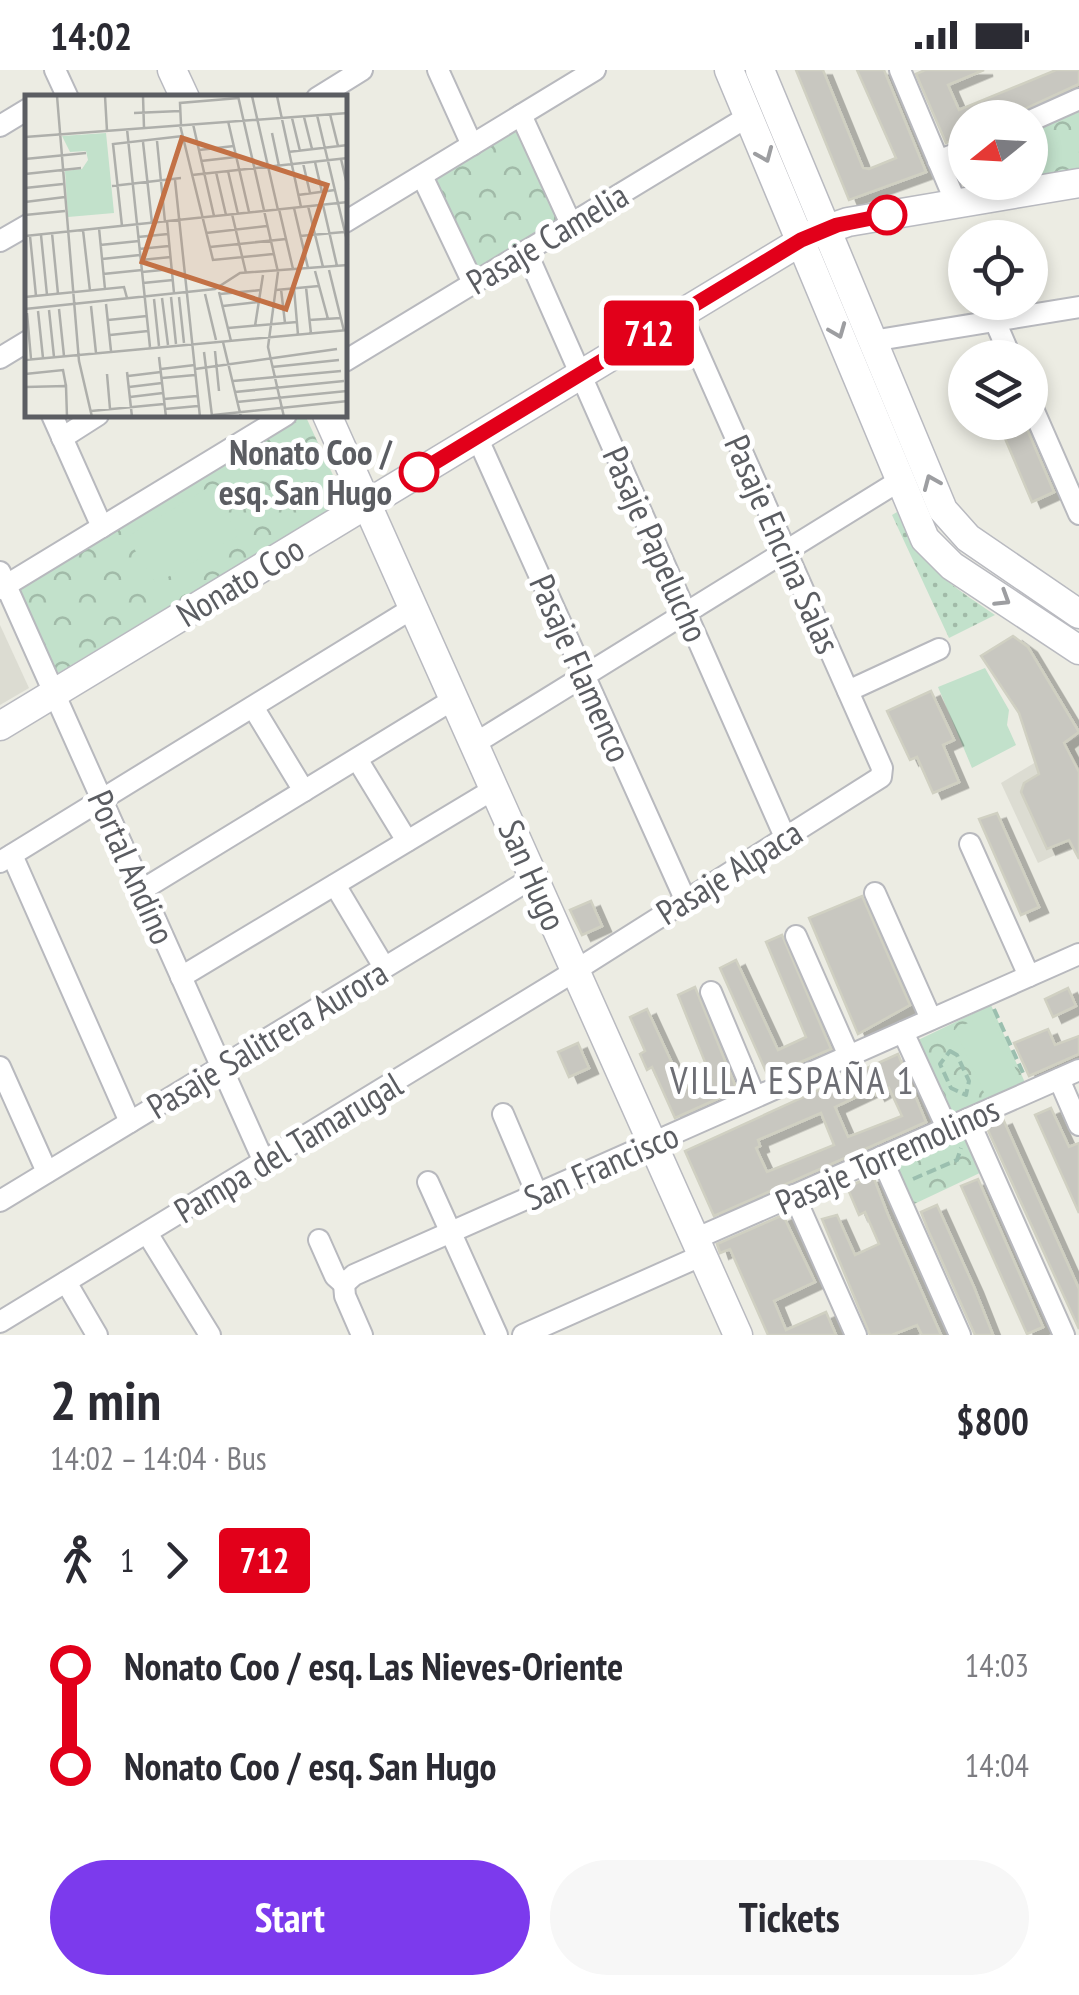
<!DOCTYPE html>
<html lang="en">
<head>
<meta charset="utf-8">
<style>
	body { margin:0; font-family:"PT Sans Narrow",sans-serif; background:#f7f7f7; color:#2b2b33; height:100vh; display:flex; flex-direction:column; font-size:38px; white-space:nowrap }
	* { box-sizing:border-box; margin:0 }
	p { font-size:32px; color:#7c7c81 }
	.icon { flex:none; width:55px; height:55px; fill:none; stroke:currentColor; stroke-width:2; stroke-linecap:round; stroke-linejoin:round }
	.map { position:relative; height:1265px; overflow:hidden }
	.panel { display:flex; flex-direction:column; background:#fff; flex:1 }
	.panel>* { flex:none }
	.badge { padding:0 20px; border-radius:8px; font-size:35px; line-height:65px }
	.needle { width:65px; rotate:252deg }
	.fabs { position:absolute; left:948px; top:30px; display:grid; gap:20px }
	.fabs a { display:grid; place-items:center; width:100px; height:100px; border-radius:50%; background:#fff; box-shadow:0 5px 15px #0003; font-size:50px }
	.map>.badge { position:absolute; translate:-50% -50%; box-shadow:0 0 0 5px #fff }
	.legs { display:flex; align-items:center; gap:15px; height:110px; padding:0 50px; font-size:32px }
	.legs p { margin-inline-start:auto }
	.overview { display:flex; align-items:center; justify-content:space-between; height:170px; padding:0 50px }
	h1 { font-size:55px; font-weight:700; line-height:75px }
	.primary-button { display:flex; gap:20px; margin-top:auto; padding:20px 50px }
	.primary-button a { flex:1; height:115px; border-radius:60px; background:#7c3aed; color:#fff; font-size:40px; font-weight:700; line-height:115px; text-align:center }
	.primary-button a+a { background:#f7f7f7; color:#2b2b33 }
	ul { padding:0 50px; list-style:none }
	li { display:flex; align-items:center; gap:35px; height:100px; font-size:38px }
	li i { display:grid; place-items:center; width:15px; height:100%; margin:0 12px; background:currentColor }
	li i::after { content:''; width:25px; height:25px; margin:-12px; border:8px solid; border-radius:50%; background:#fff }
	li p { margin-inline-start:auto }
	li:first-child i { background:linear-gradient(#0000 50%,currentColor 0) }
	li:last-child i { background:linear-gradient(currentColor 50%,#0000 0) }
	.status { display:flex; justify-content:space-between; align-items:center; height:70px; padding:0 50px; background:#fff; direction:ltr }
	.status svg { height:28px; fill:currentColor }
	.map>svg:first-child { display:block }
	.education { fill:#dcdcd2 }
	.grass { fill:url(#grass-dots) }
	.forest { fill:url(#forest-crowns) }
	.pitch { fill:#c2e1cb }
	.building { fill:#c8c7c0; stroke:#d0d0c2; stroke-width:2.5; fill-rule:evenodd; filter:url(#shadow) }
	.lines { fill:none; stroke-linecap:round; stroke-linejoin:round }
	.street-casing { stroke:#b8b9be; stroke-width:24 }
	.secondary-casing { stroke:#b9bac0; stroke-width:31 }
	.path { stroke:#9bbfaf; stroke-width:4; stroke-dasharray:10 5; stroke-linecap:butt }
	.street { stroke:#fff; stroke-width:20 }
	.secondary { stroke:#fff; stroke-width:28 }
	.oneway { stroke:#9d9ea1 }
	.line-1-casing { stroke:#fff; stroke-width:22 }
	.line-1 { stroke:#e2001a; stroke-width:15 }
	.stop-1-dot { fill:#fff; stroke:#e2001a; stroke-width:5 }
	.labels { text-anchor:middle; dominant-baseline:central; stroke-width:10; stroke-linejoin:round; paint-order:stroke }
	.street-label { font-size:35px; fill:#5b5d62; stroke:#fff }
	.stop-label { font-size:35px; font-weight:bold; fill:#5b5d62; stroke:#fff; text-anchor:end }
	.neighbourhood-label { font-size:38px; letter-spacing:2.5px; fill:#6d6e74; stroke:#fff }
	.inset-road { fill:none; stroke:#aeafab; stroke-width:2.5 }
	.view { fill:#c37145; fill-opacity:0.15; stroke:#c37145; stroke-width:5 }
	.inset-edge { fill:none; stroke:#5b5d62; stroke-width:5 }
</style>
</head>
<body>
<div class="status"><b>14:02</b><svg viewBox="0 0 49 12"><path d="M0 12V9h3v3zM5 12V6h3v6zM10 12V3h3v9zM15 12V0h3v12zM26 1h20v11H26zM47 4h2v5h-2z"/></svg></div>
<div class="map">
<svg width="1079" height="1265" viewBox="0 0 1079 1265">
	<defs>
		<pattern id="grass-dots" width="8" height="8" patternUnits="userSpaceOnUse" patternTransform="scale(2.5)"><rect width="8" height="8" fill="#c2e1cb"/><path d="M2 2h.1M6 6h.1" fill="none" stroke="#a1baa8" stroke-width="1.8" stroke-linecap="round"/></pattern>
		<pattern id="forest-crowns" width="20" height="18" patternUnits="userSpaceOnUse" patternTransform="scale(2.5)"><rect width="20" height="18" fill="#c2e1cb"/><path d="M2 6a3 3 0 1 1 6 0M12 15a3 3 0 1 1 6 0" fill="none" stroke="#a1baa8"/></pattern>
		<filter id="shadow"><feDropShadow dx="9" dy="5.5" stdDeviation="0" flood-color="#0004"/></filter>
	</defs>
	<rect width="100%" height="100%" fill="#ecece3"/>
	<g class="education">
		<path d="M 0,555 L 29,618 L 0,635 Z"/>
		<path d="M 1079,666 L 1079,774 L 1038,793 L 1001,713 Z"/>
	</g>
	<path class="grass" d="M 897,442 C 921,497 947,512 995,545 L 949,568 L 892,445 Z"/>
	<g class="forest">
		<path d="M 1079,37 L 1079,98 L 1030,107 L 1030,59 Z"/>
		<path d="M 513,58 L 521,59 L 559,146 L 557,154 L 475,203 L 433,114 L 435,104 Z"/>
		<path d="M 297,345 L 305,345 L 345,431 L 58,603 L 18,517 Z"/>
		<path d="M 991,935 L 1026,1015 L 956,1046 L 948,1046 L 914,972 Z"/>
		<path d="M 966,1060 L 984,1101 L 912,1135 L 893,1093 Z"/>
	</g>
	<g class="pitch">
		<path d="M 209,417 L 239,465 L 156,514 L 127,467 Z"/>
		<path d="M 985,598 L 1009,640 L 1007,655 L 1016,675 L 972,698 L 938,617 Z"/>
		<path d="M 990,943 L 1022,1013 L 987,1029 L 955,959 Z"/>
	</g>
	<g class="building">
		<path d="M 796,0 L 823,0 L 863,98 L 869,99 L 896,88 L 857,0 L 884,0 L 926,102 L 849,130 Z"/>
		<path d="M 925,0 L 984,0 L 948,15 L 959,40 L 1056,0 L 1079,0 L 1079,14 L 1005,48 L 965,48 L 965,66 L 946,73 L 916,4 Z"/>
		<path d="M 998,352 L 1024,352 L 1054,422 L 1032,432 Z"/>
		<path d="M 1013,566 L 1028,577 L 1079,662 L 1064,673 L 1079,702 L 1079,789 L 1069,770 L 1047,779 L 1021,722 L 1024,713 L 1039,704 L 1019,643 L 981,586 Z"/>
		<path d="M 931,621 L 954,670 L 943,675 L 959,712 L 933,723 L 917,687 L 910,690 L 887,641 Z"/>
		<path d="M 997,743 L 1039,837 L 1021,845 L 979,749 Z"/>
		<path d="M 862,826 L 910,935 L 858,964 L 809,848 Z"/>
		<path d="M 591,831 L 602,856 L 582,865 L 570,840 Z"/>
		<path d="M 782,865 L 831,979 L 768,1006 L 720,898 L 736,890 L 778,980 L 806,967 L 766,872 Z"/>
		<path d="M 695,917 L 737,1020 L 675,1048 L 652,997 L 647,1000 L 640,984 L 645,981 L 630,947 L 647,939 L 684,1019 L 711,1007 L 678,925 Z"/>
		<path d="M 1068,918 L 1076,936 L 1053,947 L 1045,929 Z"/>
		<path d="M 1048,959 L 1055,975 L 1079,966 L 1079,984 L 1029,1006 L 1014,973 Z"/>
		<path d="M 578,973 L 589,998 L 569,1007 L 558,982 Z"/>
		<path d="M 898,984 L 926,1052 L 714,1146 L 685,1081 ZM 889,1018 L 902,1046 L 848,1067 L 835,1037 L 873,1019 L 876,1025 ZM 821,1043 L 834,1075 L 767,1102 L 756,1078 L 760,1076 L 758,1070 Z"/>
		<path d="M 1051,1038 L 1069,1077 L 1079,1073 L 1079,1143 L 1035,1045 Z"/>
		<path d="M 1003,1049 L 1079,1219 L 1079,1259 L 986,1056 Z"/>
		<path d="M 873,1106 L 888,1145 L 941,1265 L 922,1265 L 917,1255 L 892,1265 L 870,1265 L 822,1149 L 837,1145 L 855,1185 L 879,1174 L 865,1142 L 859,1145 L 847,1117 Z"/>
		<path d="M 978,1109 L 1043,1257 L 1027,1264 L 961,1116 Z"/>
		<path d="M 937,1135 L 974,1217 L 993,1265 L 975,1265 L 928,1160 L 921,1142 Z"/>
		<path d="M 783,1145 L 815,1212 L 774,1231 L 786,1260 L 826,1242 L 836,1265 L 768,1265 L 730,1179 L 720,1183 L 717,1174 Z"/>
	</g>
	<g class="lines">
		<g class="street-casing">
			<g id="street">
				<path d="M 55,0 L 68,28"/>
				<path d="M 438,0 L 472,75"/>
				<path d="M 900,0 L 956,133"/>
				<path d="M 317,28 L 362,0"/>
				<path d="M 521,45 L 571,154"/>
				<path d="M 1030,51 L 1079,29"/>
				<path d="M 0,56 L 28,39"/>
				<path d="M 938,91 L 965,80"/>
				<path d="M 422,106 L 473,213"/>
				<path d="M 345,152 L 595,0"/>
				<path d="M 0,171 L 28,155"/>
				<path d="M 526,181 L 785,767"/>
				<path d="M 995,251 L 1011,288"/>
				<path d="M 872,271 L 1079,237"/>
				<path d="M 0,288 L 28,271"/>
				<path d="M 345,291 L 749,46"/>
				<path d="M 1030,332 L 1079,444"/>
				<path d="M 52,345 L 102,457"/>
				<path d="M 477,367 L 685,829"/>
				<path d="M 62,368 L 98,345"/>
				<path d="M 0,502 L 264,1092"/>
				<path d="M 0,519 L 286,345"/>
				<path d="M 848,621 L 939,579"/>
				<path d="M 253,637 L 304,721"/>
				<path d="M 474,674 L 899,411"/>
				<path d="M 357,689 L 407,771"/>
				<path d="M 970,774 L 1029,906"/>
				<path d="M 12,785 L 130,1052"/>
				<path d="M 0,792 L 413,538"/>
				<path d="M 335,815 L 384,897"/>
				<path d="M 142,820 L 454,629"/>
				<path d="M 875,823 L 931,949"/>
				<path d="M 796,866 L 849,986"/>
				<path d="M 181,907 L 494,719"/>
				<path d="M 711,922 L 755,1027"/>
				<path d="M 903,962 L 947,1058"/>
				<path d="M 0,997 L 47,1102"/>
				<path d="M 1059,1009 L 1079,1055"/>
				<path d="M 503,1044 L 537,1124"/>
				<path d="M 968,1049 L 1064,1265"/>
				<path d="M 881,1087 L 960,1265"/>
				<path d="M 428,1112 L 497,1265"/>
				<path d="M 794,1125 L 856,1265"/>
				<path d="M 0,1131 L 534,807"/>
				<path d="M 147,1163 L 210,1265"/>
				<path d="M 695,1169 L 1079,1000"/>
				<path d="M 319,1170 L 335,1206 L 344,1214"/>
				<path d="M 66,1212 L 97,1265"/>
				<path d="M 344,1214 L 354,1205 L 1079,884"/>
				<path d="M 344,1214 L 345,1226 L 362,1265"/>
				<path d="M 0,1252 L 562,909 L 881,707 L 882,698 L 681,244"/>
				<path d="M 523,1265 L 703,1185"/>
			</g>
		</g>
		<g class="secondary-casing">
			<g id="secondary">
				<path d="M 172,0 L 185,28"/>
				<path d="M 729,0 L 925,469 L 952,496 L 1079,580"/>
				<path d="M 760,0 L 943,440 L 968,468 L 1079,544"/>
				<path d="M 327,345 L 738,1265"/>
				<path d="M 0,656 L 813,164 L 848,152 L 1079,113"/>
			</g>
		</g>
		<g class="path">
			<path d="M 994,939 L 1023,1003"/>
			<path d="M 950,981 L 957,985 L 969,1011 L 966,1025 L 951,1018 L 940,994 Z"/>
			<path d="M 913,1109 L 957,1090 L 961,1078"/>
		</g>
		<use href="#street" class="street"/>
		<use href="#secondary" class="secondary"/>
	</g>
	<defs><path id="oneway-chevron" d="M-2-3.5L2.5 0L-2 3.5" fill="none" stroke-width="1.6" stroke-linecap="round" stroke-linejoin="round" transform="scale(2.5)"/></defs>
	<g class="oneway">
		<use href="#oneway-chevron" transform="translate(765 85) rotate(67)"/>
		<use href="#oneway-chevron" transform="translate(838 261) rotate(68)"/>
		<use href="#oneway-chevron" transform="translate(931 412) rotate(-113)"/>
		<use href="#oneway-chevron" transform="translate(1003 529) rotate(32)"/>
	</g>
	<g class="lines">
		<g class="line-1-casing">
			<path id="line-1" d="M 419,402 L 801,170 L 837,155 L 887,145"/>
		</g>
		<use href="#line-1" class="line-1"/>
	</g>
	<g class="stop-1-dot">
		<circle cx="887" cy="145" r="18"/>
		<circle cx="419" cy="402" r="18"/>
	</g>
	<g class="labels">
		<g class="street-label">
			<text transform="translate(547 168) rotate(-31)">Pasaje Camelia</text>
			<text transform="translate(656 474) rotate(66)">Pasaje Papelucho</text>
			<text transform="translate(783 474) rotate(66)">Pasaje Encina Salas</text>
			<text transform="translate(240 511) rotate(-31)">Nonato Coo</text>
			<text transform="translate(581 598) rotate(66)">Pasaje Flamenco</text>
			<text transform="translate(132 797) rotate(66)">Portal Andino</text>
			<text transform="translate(729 802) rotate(-32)">Pasaje Alpaca</text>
			<text transform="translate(533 805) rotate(66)">San Hugo</text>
			<text transform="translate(267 969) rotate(-31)">Pasaje Salitrera Aurora</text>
			<text transform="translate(288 1077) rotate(-31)">Pampa del Tamarugal</text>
			<text transform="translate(887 1085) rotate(-24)">Pasaje Torremolinos</text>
			<text transform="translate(601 1096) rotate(-24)">San Francisco</text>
		</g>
		<g class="stop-label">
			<text x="392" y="382">Nonato Coo /<tspan x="392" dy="40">esq. San Hugo</tspan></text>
		</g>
		<g class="neighbourhood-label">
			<text x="793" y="1009">VILLA ESPAÑA 1</text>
		</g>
	</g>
	<g transform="translate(25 25)">
		<rect width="322" height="322" fill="#ecece3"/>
		<path d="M 81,38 L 89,118 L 43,122 L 40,76 L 57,74 L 63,65 L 61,56 L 45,57 L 37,41 Z" fill="#c2e1cb"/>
		<path class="inset-road" d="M 32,1 L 54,266 L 67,322M 80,1 L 82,36M 118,1 L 119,33M 213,1 L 253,177 L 243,252 L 259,322M 227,1 L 253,115M 252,1 L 276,112M 109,18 L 155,16M 305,19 L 313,51M 292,20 L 323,150M 279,22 L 287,54M 267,23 L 275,56M 203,26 L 224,117M 168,29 L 189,121M 155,30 L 188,165 L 248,159M 156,30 L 155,8 L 214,3M 102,34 L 125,252M 247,38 L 254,71M 0,42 L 323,18M 132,46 L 140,127M 118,47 L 127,128M 174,55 L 209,51M 263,57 L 323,50M 0,64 L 61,58M 316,64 L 323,94M 176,66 L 211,62M 290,67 L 297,97M 278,68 L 285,98M 203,76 L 213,119M 191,77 L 201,120M 0,79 L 56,73M 167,80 L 323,63M 150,85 L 175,322M 87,91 L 156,83M 0,93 L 38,89M 273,100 L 310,95M 0,107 L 40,102M 298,110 L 312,171M 283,111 L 298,172M 269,113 L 283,173M 254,114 L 268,174M 207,119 L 221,178M 0,120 L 40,116M 142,126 L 149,198M 97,131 L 88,49 L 158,41M 74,133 L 80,194M 58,135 L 65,196M 27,138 L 33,199M 181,138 L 242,131M 16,140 L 22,200M 0,141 L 323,107M 5,141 L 11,201M 275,141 L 319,137M 113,142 L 143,139M 75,150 L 114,146M 185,152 L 261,144M 114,154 L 144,151M 77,164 L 115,160M 116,165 L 146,162M 304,175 L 319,236M 290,176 L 303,224M 117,177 L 147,174M 78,179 L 117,175M 118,188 L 148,185M 281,192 L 286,239M 269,193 L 273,240M 256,194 L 260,228M 251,195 L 294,191M 194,197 L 206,246M 180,199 L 191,245M 195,199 L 236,195M 0,202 L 99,192 L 102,203M 146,202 L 151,249M 154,202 L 159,248M 137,203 L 143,250M 129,204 L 134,251M 81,209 L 86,256M 66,211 L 71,258M 198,211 L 234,207M 0,214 L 190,194 L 215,178 L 323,170M 34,214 L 39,261M 24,215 L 29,262M 13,216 L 18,263M 2,218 L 6,264M 83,225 L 122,221M 284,225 L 316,223M 230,231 L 238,180M 203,233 L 272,227M 85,240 L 123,236M 198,247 L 216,322M 190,256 L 194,296M 179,257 L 187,321M 134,262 L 141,322M 0,265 L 323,235M 247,272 L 314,265M 136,274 L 170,270M 170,274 L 312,254M 102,277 L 107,322M 0,279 L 38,275 L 41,291M 82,279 L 85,314M 103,281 L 136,277M 137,283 L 170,280M 208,286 L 316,276M 0,292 L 41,291 L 42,322M 104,292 L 137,288M 210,297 L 319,286M 105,302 L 138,298M 139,304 L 172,301M 212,307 L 322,296M 140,314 L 173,311M 66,316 L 139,309M 169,322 L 323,306"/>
		<path class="view" d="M 157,43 L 302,90 L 261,214 L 117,167 Z"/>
		<rect width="322" height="322" class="inset-edge"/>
	</g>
</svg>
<div class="fabs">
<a><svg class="needle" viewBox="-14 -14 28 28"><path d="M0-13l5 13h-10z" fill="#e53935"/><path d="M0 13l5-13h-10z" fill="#7c7c81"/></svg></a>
<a><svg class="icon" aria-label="locate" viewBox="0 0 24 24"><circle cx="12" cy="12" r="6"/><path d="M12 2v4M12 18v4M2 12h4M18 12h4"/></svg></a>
<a><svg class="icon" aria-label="layers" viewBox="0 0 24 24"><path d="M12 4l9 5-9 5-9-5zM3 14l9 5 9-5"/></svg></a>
</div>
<b class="badge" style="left:649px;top:263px;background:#e2001a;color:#fff">712</b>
</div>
<section class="panel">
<div class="overview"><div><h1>2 min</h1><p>14:02 – 14:04 · Bus</p></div><b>$800</b></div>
<div class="legs"><svg class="icon" aria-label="walk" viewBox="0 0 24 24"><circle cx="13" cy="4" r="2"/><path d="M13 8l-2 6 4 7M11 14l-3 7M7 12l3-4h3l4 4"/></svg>1<svg class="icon" aria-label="forward" viewBox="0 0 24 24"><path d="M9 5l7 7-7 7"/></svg><b class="badge" style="background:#e2001a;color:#fff">712</b></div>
<ul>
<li><i style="color:#e2001a"></i><b>Nonato Coo / esq. Las Nieves-Oriente</b><p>14:03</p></li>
<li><i style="color:#e2001a"></i><b>Nonato Coo / esq. San Hugo</b><p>14:04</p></li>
</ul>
<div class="primary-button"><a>Start</a><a>Tickets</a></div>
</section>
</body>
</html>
